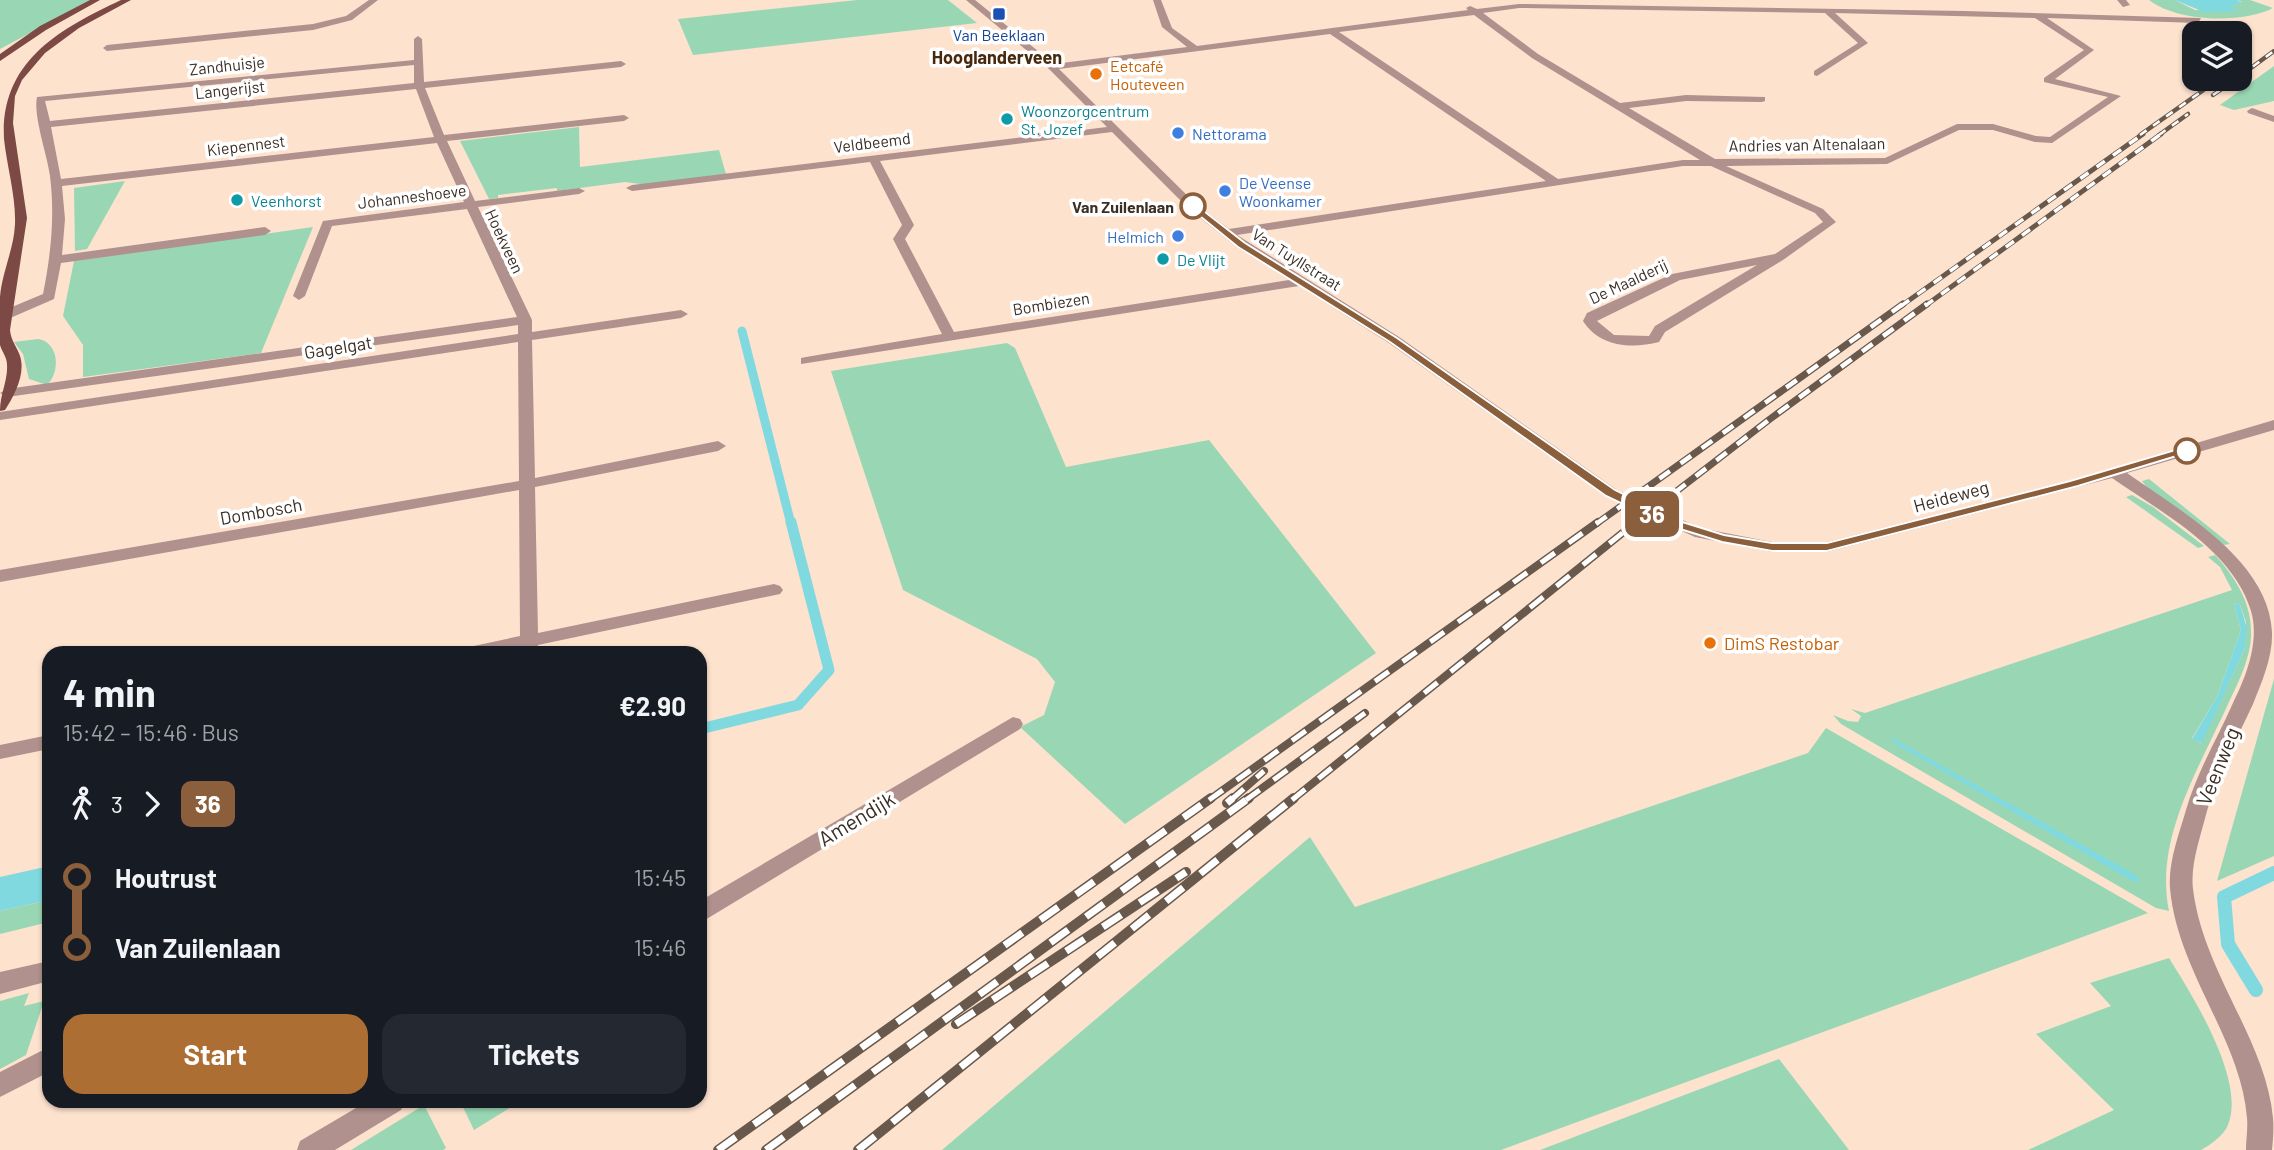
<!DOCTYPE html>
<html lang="en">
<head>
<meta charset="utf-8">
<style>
	body { margin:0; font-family:Barlow,sans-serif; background:#242831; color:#f1f3f6; height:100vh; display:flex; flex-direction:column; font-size:26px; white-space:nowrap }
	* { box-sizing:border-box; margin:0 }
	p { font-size:23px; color:#9ea1a6 }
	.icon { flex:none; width:38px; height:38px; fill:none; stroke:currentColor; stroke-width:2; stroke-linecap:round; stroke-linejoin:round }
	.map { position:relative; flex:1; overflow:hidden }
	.sheet { position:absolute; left:42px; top:646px; width:665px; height:462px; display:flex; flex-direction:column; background:#171b24; border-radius:21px; box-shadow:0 2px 5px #0004 }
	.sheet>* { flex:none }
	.badge { padding:0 14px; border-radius:10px; font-size:24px; line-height:46px }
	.buttons { position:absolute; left:2182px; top:21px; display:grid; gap:14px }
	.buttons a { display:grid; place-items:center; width:70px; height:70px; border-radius:14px; background:#171b24; box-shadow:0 2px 5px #0004; font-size:35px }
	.map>.badge { position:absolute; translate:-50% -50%; box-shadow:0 0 0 4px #fff }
	.legs { display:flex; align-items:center; gap:10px; height:77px; padding:0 21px; font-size:23px }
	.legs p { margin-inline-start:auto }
	.head { display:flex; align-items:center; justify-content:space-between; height:119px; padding:0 21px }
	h1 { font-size:38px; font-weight:700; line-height:52px }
	.button { display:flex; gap:14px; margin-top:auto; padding:14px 21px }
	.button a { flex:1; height:80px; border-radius:21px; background:#ac6e33; color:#fff; font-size:28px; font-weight:700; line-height:80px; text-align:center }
	.button a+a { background:#242831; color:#f1f3f6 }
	ul { padding:0 21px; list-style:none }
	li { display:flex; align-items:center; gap:24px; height:70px; font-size:26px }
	li i { display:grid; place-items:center; width:10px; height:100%; margin:0 9px; background:currentColor }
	li i::after { content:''; width:18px; height:18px; margin:-9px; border:5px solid; border-radius:50%; background:#171b24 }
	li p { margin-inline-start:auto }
	li:first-child i { background:linear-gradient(#0000 50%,currentColor 0) }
	li:last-child i { background:linear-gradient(currentColor 50%,#0000 0) }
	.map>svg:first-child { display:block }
	.green { fill:#99d7b4; fill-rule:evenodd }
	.water { fill:#81d9e0 }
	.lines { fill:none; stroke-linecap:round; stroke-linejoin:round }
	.stream-far2 { stroke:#81d9e0; stroke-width:9 }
	.stream-far1 { stroke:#81d9e0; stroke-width:11 }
	.stream { stroke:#81d9e0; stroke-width:14 }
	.minor { fill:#b0918d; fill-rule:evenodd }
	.major { fill:#7d4944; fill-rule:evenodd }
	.rail-far4-casing { stroke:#69594c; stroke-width:4.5 }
	.rail-far3-casing { stroke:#69594c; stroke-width:5 }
	.rail-far2-casing { stroke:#69594c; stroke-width:7 }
	.rail-far1-casing { stroke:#69594c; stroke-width:8 }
	.rail-casing { stroke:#69594c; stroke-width:10 }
	.rail-far4 { stroke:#fff; stroke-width:2.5; stroke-dasharray:8; stroke-linecap:butt }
	.rail-far3 { stroke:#fff; stroke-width:3.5; stroke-dasharray:10; stroke-linecap:butt }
	.rail-far2 { stroke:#fff; stroke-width:4.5; stroke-dasharray:13; stroke-linecap:butt }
	.rail-far1 { stroke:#fff; stroke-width:5; stroke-dasharray:17; stroke-linecap:butt }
	.rail { stroke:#fff; stroke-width:7; stroke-dasharray:22; stroke-linecap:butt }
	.line-1 { fill:#8b5e3c; stroke:#fff; stroke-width:2 }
	.transit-dot { fill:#1a4fb4; stroke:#fff; stroke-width:2.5 }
	.food-dot { fill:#e8710a; stroke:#fff; stroke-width:2.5 }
	.culture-dot { fill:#0f9aa8; stroke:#fff; stroke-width:2.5 }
	.shop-dot { fill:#3f7fe0; stroke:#fff; stroke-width:2.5 }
	.stop-1-dot { fill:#fff; stroke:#8b5e3c; stroke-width:3.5 }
	.labels { text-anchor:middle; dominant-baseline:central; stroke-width:7; stroke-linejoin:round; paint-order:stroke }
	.far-transit-label { font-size:16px; fill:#164399; stroke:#fff }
	.far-street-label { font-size:16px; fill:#3b2e24; stroke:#fff }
	.far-food-label { font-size:16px; fill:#c56008; stroke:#fff; text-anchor:start }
	.far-culture-label { font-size:16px; fill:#0d838f; stroke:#fff; text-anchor:start }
	.far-shop-label { font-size:16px; fill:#366cbe; stroke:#fff; text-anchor:start }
	.far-stop-label { font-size:16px; font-weight:bold; fill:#3b2e24; stroke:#fff; text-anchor:end }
	.far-quarter-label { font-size:18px; font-weight:bold; fill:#472a0d; stroke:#fff }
	.street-label { font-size:18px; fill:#3b2e24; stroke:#fff }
	.food-label { font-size:18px; fill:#c56008; stroke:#fff; text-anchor:start }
	.near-street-label { font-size:21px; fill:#3b2e24; stroke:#fff }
</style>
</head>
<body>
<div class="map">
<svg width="2274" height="1150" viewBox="0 0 2274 1150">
	<rect width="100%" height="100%" fill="#fde2ce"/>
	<g class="green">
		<path d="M 0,0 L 92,0 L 0,49 Z"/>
		<path d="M 857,0 L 948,0 L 977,23 L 693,55 L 678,19 Z"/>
		<path d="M 2149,0 L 2175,0 L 2195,10 L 2237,10 L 2230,6 L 2242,2 L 2237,0 L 2250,0 L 2273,8 C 2243,24 2177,22 2149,0 Z"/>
		<path d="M 2274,66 L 2274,101 L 2234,110 L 2220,105 Z"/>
		<path d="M 579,127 L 580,167 L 719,150 L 726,174 L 647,185 L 625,182 L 557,191 L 557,188 L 498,195 L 498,198 L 489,199 L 460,141 Z"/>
		<path d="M 125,181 L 87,249 L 75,251 L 74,188 Z"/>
		<path d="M 313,227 L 261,353 L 83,377 L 83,345 L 63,316 L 74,261 Z"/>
		<path d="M 38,339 C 59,342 61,372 47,385 L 29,379 L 23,354 L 14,342 Z"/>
		<path d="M 1007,343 L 1015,348 L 1066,467 L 1209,440 L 1376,653 L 1125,824 L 1020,727 L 1044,715 L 1055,682 L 1037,659 L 903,590 L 831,371 Z"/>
		<path d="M 2149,479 L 2230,544 L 2223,545 L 2148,489 L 2142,481 Z"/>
		<path d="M 2132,495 L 2153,507 L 2204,546 L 2198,548 L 2126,497 Z"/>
		<path d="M 2215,555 C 2234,576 2251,601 2251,631 C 2252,655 2239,681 2229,702 C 2200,767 2154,838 2169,911 L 2156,908 L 1841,724 L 1833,715 L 1848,721 L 1858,722 L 1861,716 L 1851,709 L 1865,713 L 2232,590 L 2220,567 L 2208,557 ZM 2234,603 L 2240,605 L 2246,622 L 2245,648 L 2201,743 L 2192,738 L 2217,697 L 2241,630 Z"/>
		<path d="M 2274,679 L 2274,856 L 2217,881 Z"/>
		<path d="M 1826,728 L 2148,913 L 1501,1150 L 942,1150 L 1310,837 L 1355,907 L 1808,753 Z"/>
		<path d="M 49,900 L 49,922 L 0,934 L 0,911 Z"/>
		<path d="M 2169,958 C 2192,995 2250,1086 2226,1129 C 2220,1138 2210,1145 2201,1150 L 2028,1150 L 2114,1110 L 2036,1034 L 2111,1006 L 2090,983 Z"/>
		<path d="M 29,993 L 24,1006 L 44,1001 L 26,1055 L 0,1069 L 0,1001 Z"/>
		<path d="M 1779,1059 L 1849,1150 L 1540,1150 Z"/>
		<path d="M 460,1101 L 521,1101 L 474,1130 Z"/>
		<path d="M 424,1105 L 446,1148 L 443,1150 L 351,1150 Z"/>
	</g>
	<g class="water">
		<path d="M 2175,0 L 2237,0 L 2242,3 L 2231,6 L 2239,11 L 2204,12 Z"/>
		<path d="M 2234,603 L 2240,605 L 2247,628 L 2245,648 L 2202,743 L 2192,739 L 2217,697 L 2241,630 Z"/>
		<path d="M 1893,738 L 2136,875 L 2140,881 L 2136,882 L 2129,879 L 1894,743 L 1891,739 Z"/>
		<path d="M 49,866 L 49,900 L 0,911 L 0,877 Z"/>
	</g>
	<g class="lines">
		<path class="stream-far2" d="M 742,331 L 791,524"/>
		<path class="stream-far1" d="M 700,729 L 798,705 L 829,670 L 791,522"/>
		<path class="stream" d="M 2256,990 L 2228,944 L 2224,897 L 2274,873"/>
		<g class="minor">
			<path d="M 369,0 L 378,0 L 352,20 L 313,30 L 107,51 L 103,48 L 107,45 L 313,24 L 346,16 Z"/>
			<path d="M 966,0 L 975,0 L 1054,64 L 1187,47 L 1162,27 L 1153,0 L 1161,0 L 1172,28 L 1197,46 L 1468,10 L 1466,8 L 1470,6 L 1477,9 L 1519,4 L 1964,11 L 2201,18 L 2198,23 L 2047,18 L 2094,50 L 2055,79 L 2121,96 L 2052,143 L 2035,142 L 1993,130 L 1959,130 L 1887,164 L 1726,166 L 1823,209 L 1836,222 L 1783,260 L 1665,332 L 1659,342 C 1631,349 1600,347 1583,321 L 1587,313 L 1672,274 L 1775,254 L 1823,222 L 1815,213 L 1711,166 L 1683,166 L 1237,235 L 1399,337 L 1617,490 L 1700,528 L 1772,542 L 1827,542 L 2068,481 L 2274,420 L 2274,430 L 2127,473 C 2179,510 2269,560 2272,632 C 2273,656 2262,682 2253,704 C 2237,739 2217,773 2207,811 C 2201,835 2190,864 2193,889 C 2203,972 2266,1040 2273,1118 C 2274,1128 2273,1140 2272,1150 L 2246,1150 C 2246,1140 2248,1129 2247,1118 C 2241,1039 2177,971 2170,888 C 2168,863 2179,834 2186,810 C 2197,772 2217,739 2233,703 C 2246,677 2260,641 2251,611 C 2233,550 2161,512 2112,478 L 1827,552 L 1772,552 L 1695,537 L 1605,496 L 1389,343 L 1299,286 L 801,364 L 801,358 L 806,357 L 942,334 L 893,239 L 902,225 L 870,162 L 632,191 L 626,188 L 632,185 L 1107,127 L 1049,69 ZM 1519,8 L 1825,13 L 1858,43 L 1814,71 L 1814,75 L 1817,76 L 1868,43 L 1835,13 L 2035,18 L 2084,50 L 2044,78 L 2044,82 L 2108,97 L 2050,137 L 2036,136 L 1993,124 L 1957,124 L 1885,158 L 1715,159 L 1629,108 L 1686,101 L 1762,102 L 1765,101 L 1765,97 L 1686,95 L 1620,103 L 1538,54 L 1483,13 ZM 1474,15 L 1532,58 L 1700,160 L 1683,160 L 1558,179 L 1339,32 ZM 1330,34 L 1546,181 L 1229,229 L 1197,205 L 1059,69 ZM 1112,132 L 1189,209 L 1238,248 L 1289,280 L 954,332 L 905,239 L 914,225 L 880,161 ZM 1757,265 L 1655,326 L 1649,336 L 1614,335 L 1597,321 L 1680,280 Z"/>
			<path d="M 2117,0 L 2126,0 L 2130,5 L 2123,7 Z"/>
			<path d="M 418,36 L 422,39 L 424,82 L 621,61 L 626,64 L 621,67 L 425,88 L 444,135 L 624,115 L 629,118 L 624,121 L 447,141 L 475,201 L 579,188 L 585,191 L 579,194 L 478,207 L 532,320 L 532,332 L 681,310 L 688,314 L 681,318 L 532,340 L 535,478 L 718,441 L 726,446 L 718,451 L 535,487 L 538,633 L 774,584 L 780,586 L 783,590 L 780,594 L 538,645 L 538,653 L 520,653 L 520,649 L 501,653 L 460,653 L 462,649 L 469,647 L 520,636 L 519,490 L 0,582 L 0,570 L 519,481 L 518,342 L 0,420 L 0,412 L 518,334 L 518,325 L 7,397 L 0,393 L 7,389 L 517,317 L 467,209 L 332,226 L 305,296 L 299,300 L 293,296 L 323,221 L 464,202 L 437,143 L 62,186 L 65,219 L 62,255 L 265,227 L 271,231 L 265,235 L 61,263 L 54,299 L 8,319 L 0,319 L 0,312 L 43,294 C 51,254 55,216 50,176 C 47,154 33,116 37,97 L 414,60 L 414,39 ZM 414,65 L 414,83 L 50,121 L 45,101 ZM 416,89 L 434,137 L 61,179 L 51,127 Z"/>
			<path d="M 2252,108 L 2274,116 L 2274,122 L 2248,113 L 2247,111 Z"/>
			<path d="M 1013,717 L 1020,719 L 1023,724 L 1020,729 L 700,923 L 700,901 Z"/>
			<path d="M 49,735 L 49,749 L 0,759 L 0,745 Z"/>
			<path d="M 49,961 L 49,981 L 0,994 L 0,972 Z"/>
			<path d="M 49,1047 L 49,1072 L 0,1097 L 0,1072 Z"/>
			<path d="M 368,1101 L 405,1101 L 401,1110 L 335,1150 L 297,1150 L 300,1141 Z"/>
		</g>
		<g class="major">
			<path d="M 90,0 L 100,0 L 46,30 L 0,61 L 0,54 L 40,26 Z"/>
			<path d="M 121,0 L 131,0 L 79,28 L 45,53 L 22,80 L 15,96 L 13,123 L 27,218 L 10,330 C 11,341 17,347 20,356 C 26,374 14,396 5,410 L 0,411 C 0,394 8,380 7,365 C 7,357 2,352 0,345 C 0,333 0,310 0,297 C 2,272 14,249 15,224 C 16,196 7,167 4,139 C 0,61 60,29 121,0 Z"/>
		</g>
		<g class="rail-far4-casing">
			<g id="rail-far4">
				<path d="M 2240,76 L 2274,51"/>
				<path d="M 2213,95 L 2236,79"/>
				<path d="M 2140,135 L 2219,79"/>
				<path d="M 2159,135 L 2188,114"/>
			</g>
		</g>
		<g class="rail-far3-casing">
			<g id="rail-far3">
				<path d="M 1901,306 L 2143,134"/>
				<path d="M 1925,306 L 2161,134"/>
			</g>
		</g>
		<g class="rail-far2-casing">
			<g id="rail-far2">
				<path d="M 1596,524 L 1903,304"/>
				<path d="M 1634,524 L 1770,419 L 1927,304"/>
			</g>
		</g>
		<g class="rail-far1-casing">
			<g id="rail-far1">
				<path d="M 1209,800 L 1598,522"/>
				<path d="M 1231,800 L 1264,771"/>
				<path d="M 1246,800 L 1365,713"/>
				<path d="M 1292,800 L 1636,522"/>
			</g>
		</g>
		<g class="rail-casing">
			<g id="rail">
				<path d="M 1227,803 L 1233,798"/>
				<path d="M 956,1024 L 1186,872"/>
				<path d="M 718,1150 L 1211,798"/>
				<path d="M 766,1150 L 1249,798"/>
				<path d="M 858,1150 L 1294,798"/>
			</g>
		</g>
		<use href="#rail-far4" class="rail-far4"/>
		<use href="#rail-far3" class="rail-far3"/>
		<use href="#rail-far2" class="rail-far2"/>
		<use href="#rail-far1" class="rail-far1"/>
		<use href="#rail" class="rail"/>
	</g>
	<path class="line-1" d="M 1190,205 L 1196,205 L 1245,243 L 1397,338 L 1615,490 L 1676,520 L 1724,535 L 1772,543 L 1827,543 L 2070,481 L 2182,448 L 2193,451 L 2078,486 L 1827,551 L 1772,551 L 1722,542 L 1667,525 L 1606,496 L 1390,342 L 1238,247 L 1190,208 Z"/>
	<rect class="transit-dot" x="992" y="7" width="14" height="14" rx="3.5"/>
	<g class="food-dot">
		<circle cx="1096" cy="74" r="7"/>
		<circle cx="1710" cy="643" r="7"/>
	</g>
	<g class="culture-dot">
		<circle cx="1007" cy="119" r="7"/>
		<circle cx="237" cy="200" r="7"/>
		<circle cx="1163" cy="259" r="7"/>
	</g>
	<g class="shop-dot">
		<circle cx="1178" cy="133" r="7"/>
		<circle cx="1225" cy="191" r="7"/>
		<circle cx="1178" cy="236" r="7"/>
	</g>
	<g class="stop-1-dot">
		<circle cx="1193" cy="206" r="12"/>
		<circle cx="2187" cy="451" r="12"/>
	</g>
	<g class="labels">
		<g class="far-transit-label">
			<text x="999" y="34">Van Beeklaan</text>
		</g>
		<g class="far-street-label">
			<text transform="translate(227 65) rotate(-6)">Zandhuisje</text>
			<text transform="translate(230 89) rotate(-6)">Langerijst</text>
			<text transform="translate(872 142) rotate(-7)">Veldbeemd</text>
			<text transform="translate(1807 144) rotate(-1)">Andries van Altenalaan</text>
			<text transform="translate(246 145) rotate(-7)">Kiepennest</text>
			<text transform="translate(412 196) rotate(-7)">Johanneshoeve</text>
			<text transform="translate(505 241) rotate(65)">Hoekveen</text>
			<text transform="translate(1297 259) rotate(32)">Van Tuyllstraat</text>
			<text transform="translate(1628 281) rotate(-25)">De Maalderij</text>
			<text transform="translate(1051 303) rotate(-9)">Bombiezen</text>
		</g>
		<g class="far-food-label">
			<text x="1110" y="65">Eetcafé<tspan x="1110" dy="18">Houteveen</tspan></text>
		</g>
		<g class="far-culture-label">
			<text x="1021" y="110">Woonzorgcentrum<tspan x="1021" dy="18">St. Jozef</tspan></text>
			<text x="251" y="200">Veenhorst</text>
			<text x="1177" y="259">De Vlijt</text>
		</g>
		<g class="far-shop-label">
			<text x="1192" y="133">Nettorama</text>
			<text x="1239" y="182">De Veense<tspan x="1239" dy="18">Woonkamer</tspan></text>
			<text x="1164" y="236" text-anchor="end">Helmich</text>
		</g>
		<g class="far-stop-label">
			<text x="1174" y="206">Van Zuilenlaan</text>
		</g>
		<g class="far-quarter-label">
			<text x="997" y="57">Hooglanderveen</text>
		</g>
		<g class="street-label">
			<text transform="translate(338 347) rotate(-9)">Gagelgat</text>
			<text transform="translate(1951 496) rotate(-15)">Heideweg</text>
			<text transform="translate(261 511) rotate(-10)">Dombosch</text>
		</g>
		<g class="food-label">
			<text x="1724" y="643">DimS Restobar</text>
		</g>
		<g class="near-street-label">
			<text transform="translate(2217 766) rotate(-68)">Veenweg</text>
			<text transform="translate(856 818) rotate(-31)">Amendijk</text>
		</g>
	</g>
</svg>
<div class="buttons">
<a><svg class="icon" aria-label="layers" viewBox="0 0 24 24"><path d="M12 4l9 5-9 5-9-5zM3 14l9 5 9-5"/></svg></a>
</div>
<b class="badge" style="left:1652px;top:514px;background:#8b5e3c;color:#fff">36</b>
<section class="sheet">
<div class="head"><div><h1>4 min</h1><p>15:42 – 15:46 · Bus</p></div><b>€2.90</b></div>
<div class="legs"><svg class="icon" aria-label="walk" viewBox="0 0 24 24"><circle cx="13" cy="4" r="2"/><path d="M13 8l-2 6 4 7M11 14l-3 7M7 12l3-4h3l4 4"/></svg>3<svg class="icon" aria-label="forward" viewBox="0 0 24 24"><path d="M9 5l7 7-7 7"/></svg><b class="badge" style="background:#8b5e3c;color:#fff">36</b></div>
<ul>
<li><i style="color:#8b5e3c"></i><b>Houtrust</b><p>15:45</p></li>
<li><i style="color:#8b5e3c"></i><b>Van Zuilenlaan</b><p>15:46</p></li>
</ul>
<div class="button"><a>Start</a><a>Tickets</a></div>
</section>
</div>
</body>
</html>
